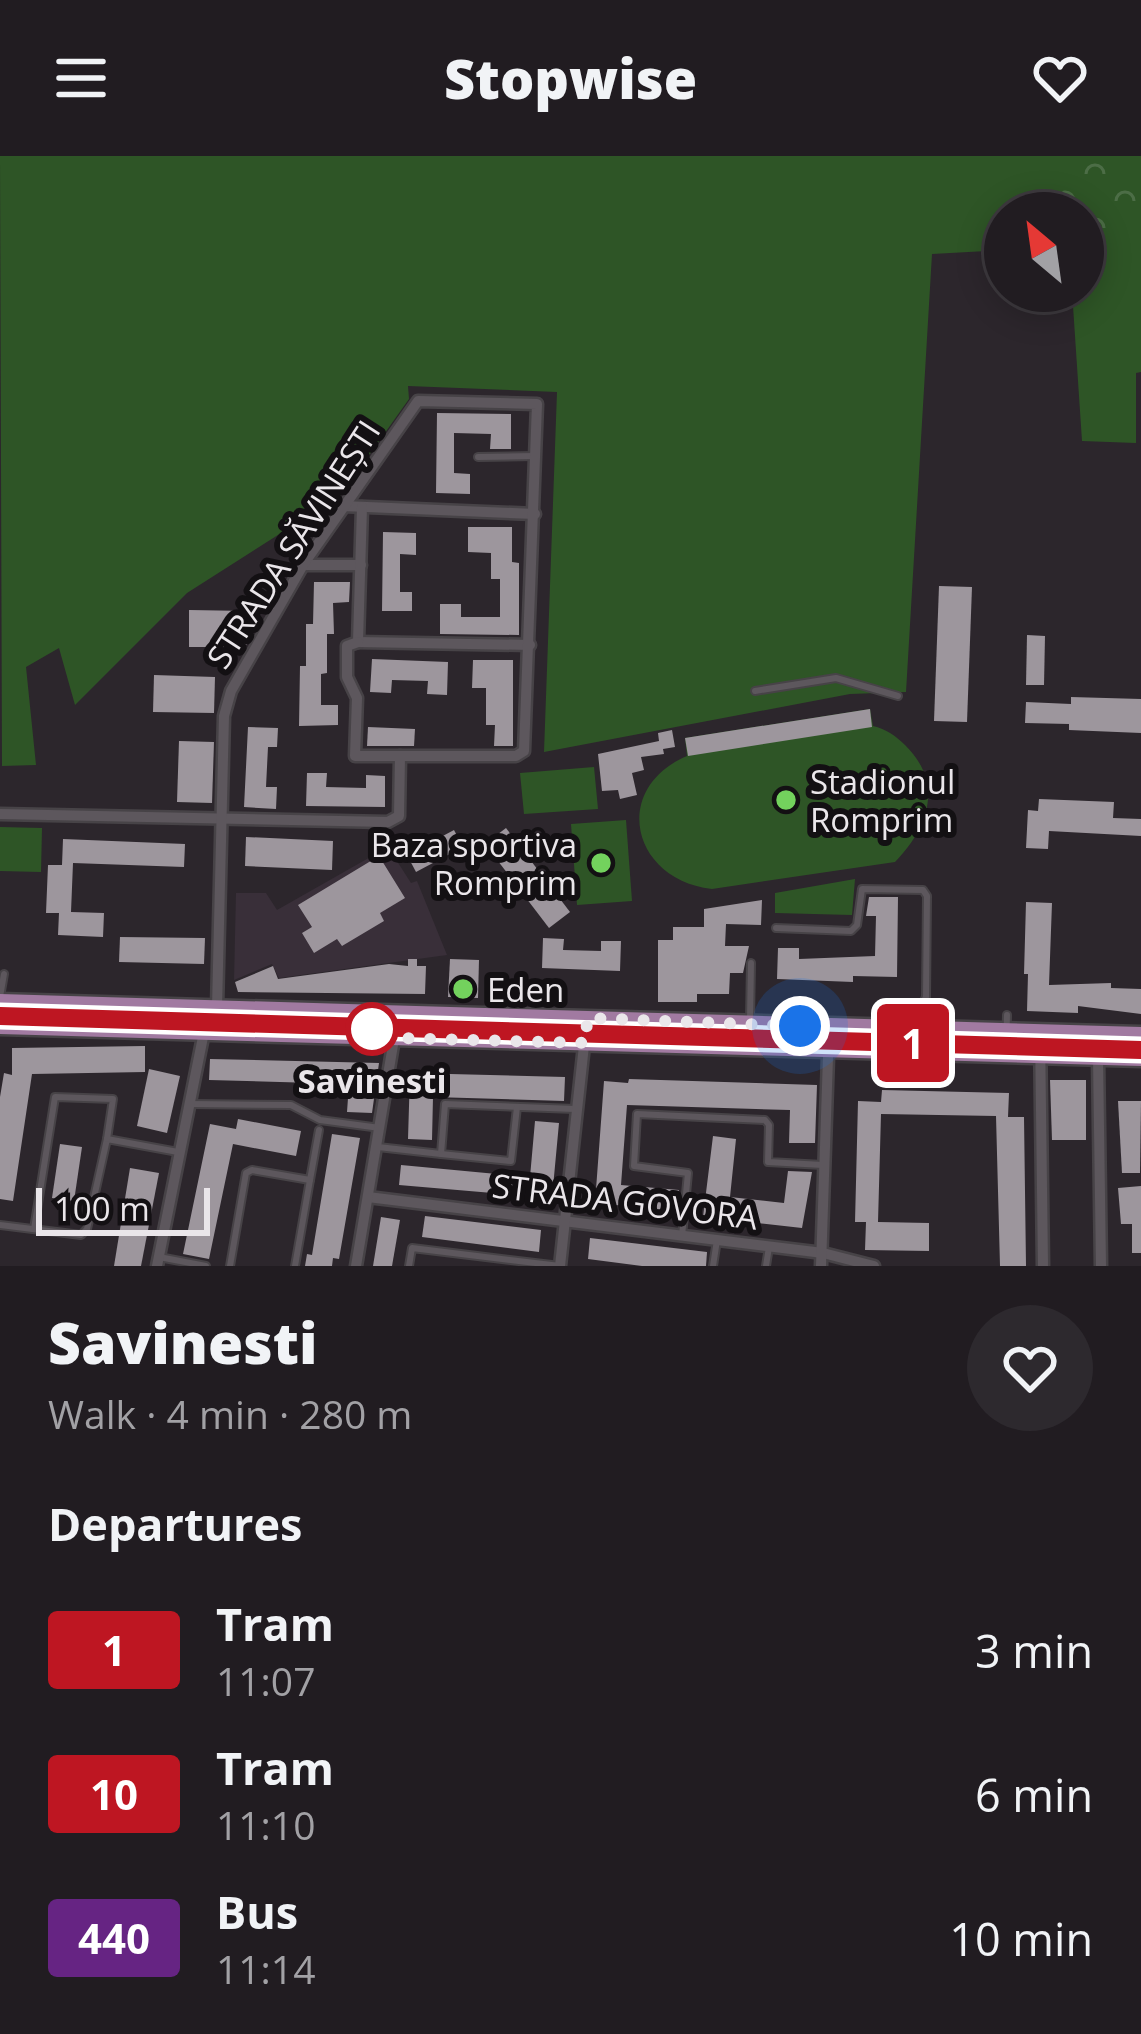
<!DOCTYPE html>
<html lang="en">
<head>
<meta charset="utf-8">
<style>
	body { margin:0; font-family:"Open Sans",sans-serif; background:#2d292e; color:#f1f3f6; height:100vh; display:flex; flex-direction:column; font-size:45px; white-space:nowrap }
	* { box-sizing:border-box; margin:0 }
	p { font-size:39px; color:#a2a1a5 }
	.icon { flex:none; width:66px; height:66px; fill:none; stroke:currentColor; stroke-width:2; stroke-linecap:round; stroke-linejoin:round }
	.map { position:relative; height:1110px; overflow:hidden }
	.side { display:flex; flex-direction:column; background:#211c21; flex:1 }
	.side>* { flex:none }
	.badge { padding:0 24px; border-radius:9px; font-size:42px; line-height:78px }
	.needle { width:78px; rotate:331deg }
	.fabs { position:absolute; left:984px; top:36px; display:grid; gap:24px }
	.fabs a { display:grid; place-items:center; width:120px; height:120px; border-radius:50%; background:#211c21; box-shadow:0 6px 30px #0003,0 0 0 3px #3e3a3f; font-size:60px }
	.scale { position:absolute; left:36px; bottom:30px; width:174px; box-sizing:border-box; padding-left:12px; border:6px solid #eae6ea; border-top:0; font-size:33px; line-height:42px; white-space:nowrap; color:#eae6ea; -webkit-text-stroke:9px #131013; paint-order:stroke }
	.you { position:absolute; width:60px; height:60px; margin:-30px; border:9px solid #fff; border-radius:50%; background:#1a73e8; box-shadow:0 0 0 18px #1a73e833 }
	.map>.badge { position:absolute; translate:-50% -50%; box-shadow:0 0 0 6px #fff }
	h2 { padding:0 48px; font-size:45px; line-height:108px }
	.round { display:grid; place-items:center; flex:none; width:126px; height:126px; border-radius:63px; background:#2d292e }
	.head { display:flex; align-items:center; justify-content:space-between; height:204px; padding:0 48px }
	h1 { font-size:57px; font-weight:800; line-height:90px }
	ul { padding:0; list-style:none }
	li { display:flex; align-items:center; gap:36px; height:144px; padding:0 48px }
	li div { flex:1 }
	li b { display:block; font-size:45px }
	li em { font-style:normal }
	li .badge { min-width:132px; font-weight:700; text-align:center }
	header { display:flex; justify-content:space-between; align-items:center; height:156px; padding:0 48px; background:#211c21; font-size:54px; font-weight:800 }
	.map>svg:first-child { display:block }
	.built { fill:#392f39 }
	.green { fill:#2e5526 }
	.forest { fill:url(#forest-crowns) }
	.building { fill:#9d969d }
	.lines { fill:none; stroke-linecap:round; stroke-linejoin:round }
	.service-casing { stroke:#474347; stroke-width:10 }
	.minor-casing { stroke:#474347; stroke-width:15 }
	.primary-casing { stroke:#474347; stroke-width:21 }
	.service { stroke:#5d575d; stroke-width:6 }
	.minor { stroke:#5d575d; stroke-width:10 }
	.primary { stroke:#a17aa1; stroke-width:16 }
	.tram { stroke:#b4afb4; stroke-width:3 }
	.line-casing { stroke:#fff; stroke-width:27 }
	.line { stroke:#be1622; stroke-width:18 }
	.walk { stroke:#eae6ea; stroke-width:12; stroke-dasharray:0 21.6 }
	.poi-dot { fill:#73d25d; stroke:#131013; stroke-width:4.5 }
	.stop-dot { fill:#fff; stroke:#be1622; stroke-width:6 }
	.labels { text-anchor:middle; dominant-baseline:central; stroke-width:12; stroke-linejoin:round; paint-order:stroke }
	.street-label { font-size:33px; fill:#eae6ea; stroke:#131013 }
	.poi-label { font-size:33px; fill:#eae6ea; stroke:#131013; text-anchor:start }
	.stop-label { font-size:33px; font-weight:bold; fill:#eae6ea; stroke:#131013 }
</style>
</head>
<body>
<header><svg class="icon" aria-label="menu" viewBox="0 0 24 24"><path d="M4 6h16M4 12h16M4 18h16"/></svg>Stopwise<svg class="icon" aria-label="heart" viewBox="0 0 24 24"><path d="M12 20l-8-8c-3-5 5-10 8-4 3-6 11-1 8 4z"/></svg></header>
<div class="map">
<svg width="1141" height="1110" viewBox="0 0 1141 1110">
	<defs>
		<pattern id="forest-crowns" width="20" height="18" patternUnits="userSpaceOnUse" patternTransform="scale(3)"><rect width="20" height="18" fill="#2e5526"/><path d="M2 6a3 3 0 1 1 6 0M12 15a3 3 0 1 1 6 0" fill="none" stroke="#4c6d46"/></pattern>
	</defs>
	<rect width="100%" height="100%" fill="#2c262c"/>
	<path class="built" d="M 388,691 L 411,727 L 417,725 L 447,799 L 279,822 L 272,808 L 234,824 L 236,737 L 266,737 L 277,754 Z"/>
	<g class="green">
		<path d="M 0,0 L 1141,0 L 1141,216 L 1136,217 L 1136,287 L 1082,285 L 1072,135 L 1083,135 L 1083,57 L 1005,57 L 1005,94 L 932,98 L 906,536 L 850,538 L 544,596 L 557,236 L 408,230 L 409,243 L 318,371 L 303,363 L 187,437 L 75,549 L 59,492 L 26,511 L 36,609 L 2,610 Z"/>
		<path d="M 870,553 L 873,570 C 886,573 896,580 905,589 C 944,627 929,671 895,706 L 712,733 C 632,724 610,633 687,600 L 685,582 Z"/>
		<path d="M 594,611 L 598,653 L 524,658 L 520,617 Z"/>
		<path d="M 626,664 L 632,745 L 577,749 L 571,668 Z"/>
		<path d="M 0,671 L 42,672 L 41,716 L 0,715 Z"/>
		<path d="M 855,723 L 852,759 L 775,757 L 775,737 Z"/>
	</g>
	<path class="forest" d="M 1058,0 L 1141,0 L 1141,84 L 1083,90 L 1083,57 L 1065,57 Z"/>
	<g class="building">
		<path d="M 437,257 L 511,258 L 511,293 L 490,293 L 491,278 L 454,277 L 454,317 L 470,318 L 470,338 L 436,337 Z"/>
		<path d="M 468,371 L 512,371 L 512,406 L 519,407 L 519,479 L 440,478 L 440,448 L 461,448 L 461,461 L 500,461 L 500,423 L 491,423 L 491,397 L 468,396 Z"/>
		<path d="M 383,376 L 416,377 L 416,399 L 400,398 L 400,436 L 412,436 L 412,455 L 382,455 Z"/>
		<path d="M 314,426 L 350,426 L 349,446 L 333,447 L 334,478 L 327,478 L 327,517 L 321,518 L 321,549 L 338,549 L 338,569 L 299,570 L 300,510 L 306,510 L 306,468 L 313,468 Z"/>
		<path d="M 939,430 L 972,431 L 967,566 L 934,565 Z"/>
		<path d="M 189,454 L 249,455 L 249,484 L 245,491 L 189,491 Z"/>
		<path d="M 1027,479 L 1045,480 L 1044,529 L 1026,529 Z"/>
		<path d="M 372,503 L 448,506 L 447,539 L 427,538 L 428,525 L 392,524 L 391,537 L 370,536 Z"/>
		<path d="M 473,504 L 513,504 L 513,590 L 494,590 L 495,569 L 486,569 L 486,532 L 472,532 Z"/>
		<path d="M 154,519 L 215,521 L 214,557 L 153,556 Z"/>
		<path d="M 1071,541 L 1141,543 L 1141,577 L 1069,574 L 1069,568 L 1025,567 L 1026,546 L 1071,548 Z"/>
		<path d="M 870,553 L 872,571 L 688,600 L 685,582 Z"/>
		<path d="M 248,571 L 278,572 L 277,591 L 268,591 L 266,631 L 277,631 L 276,653 L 244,651 Z"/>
		<path d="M 368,571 L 415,573 L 414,590 L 367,590 Z"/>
		<path d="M 672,574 L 675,591 L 663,593 L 664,598 L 641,601 L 644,614 L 632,617 L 637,639 L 620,643 L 618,634 L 602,635 L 598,598 L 659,585 L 658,577 Z"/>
		<path d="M 179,585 L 214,586 L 212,647 L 177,646 Z"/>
		<path d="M 307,617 L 327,617 L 326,631 L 366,632 L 366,619 L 385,620 L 385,651 L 306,650 Z"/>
		<path d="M 1039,643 L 1114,646 L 1113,662 L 1141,663 L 1141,680 L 1049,675 L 1048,693 L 1026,692 L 1028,654 L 1038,655 Z"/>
		<path d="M 506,672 L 570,756 L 549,772 L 485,688 Z"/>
		<path d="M 454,674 L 463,691 L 416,716 L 407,699 Z"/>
		<path d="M 246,681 L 333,685 L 332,714 L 245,710 Z"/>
		<path d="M 63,683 L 185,688 L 184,711 L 73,707 L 71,756 L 104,757 L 103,781 L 58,779 L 59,757 L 46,757 L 48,709 L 62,709 Z"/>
		<path d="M 379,700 L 405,742 L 380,757 L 384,765 L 342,790 L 337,783 L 314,797 L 302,777 L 312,771 L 298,749 Z"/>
		<path d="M 869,741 L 898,741 L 897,821 L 853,820 L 853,826 L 777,823 L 778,792 L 799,792 L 799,803 L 875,800 L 876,760 L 866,760 Z"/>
		<path d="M 762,744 L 761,769 L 726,768 L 725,790 L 749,790 L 743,817 L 730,817 L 729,838 L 697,838 L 697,846 L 658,846 L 658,784 L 673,784 L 673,771 L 704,771 L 704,753 Z"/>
		<path d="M 1026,746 L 1052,747 L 1049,829 L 1111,827 L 1111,832 L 1141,833 L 1141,858 L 1078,850 L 1078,857 L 1027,855 L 1028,818 L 1024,818 Z"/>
		<path d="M 120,781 L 205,782 L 204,808 L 119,806 Z"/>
		<path d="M 543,782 L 564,783 L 563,794 L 601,795 L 601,785 L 621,785 L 620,815 L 542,812 Z"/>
		<path d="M 408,803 L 417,803 L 417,810 L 426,810 L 425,838 L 238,836 L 235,826 L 273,810 L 278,823 L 389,808 L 408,810 Z"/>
		<path d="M 450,803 L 479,804 L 478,842 L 448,841 Z"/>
		<path d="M 145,890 L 145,916 L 32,918 L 13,1045 L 0,1043 L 0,941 L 4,917 L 12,919 L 12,892 Z"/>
		<path d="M 210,903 L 379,907 L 372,957 L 347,956 L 349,928 L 209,924 Z"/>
		<path d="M 149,913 L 180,920 L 167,977 L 137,970 Z"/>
		<path d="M 410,917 L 565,921 L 564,945 L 433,941 L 432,984 L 408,983 Z"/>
		<path d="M 629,923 L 817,929 L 815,987 L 789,987 L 790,954 L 627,949 L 621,1029 L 679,1034 L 677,1055 L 595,1047 L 604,925 L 628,927 Z"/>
		<path d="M 1050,924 L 1086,924 L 1086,984 L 1052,984 Z"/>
		<path d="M 882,934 L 1009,937 L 1008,961 L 1024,961 L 1026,1110 L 1000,1110 L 996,960 L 881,958 L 878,1066 L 929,1067 L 929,1095 L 865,1094 L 866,1066 L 855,1066 L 858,945 L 881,946 Z"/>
		<path d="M 1118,945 L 1141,945 L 1140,1017 L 1122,1017 Z"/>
		<path d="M 238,963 L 301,975 L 296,1000 L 233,988 L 209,1103 L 183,1098 L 210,968 L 236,973 Z"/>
		<path d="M 535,965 L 559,967 L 552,1042 L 399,1029 L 401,1009 L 530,1021 Z"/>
		<path d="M 332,978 L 360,982 L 339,1103 L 333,1102 L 332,1110 L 305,1110 L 307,1098 L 312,1099 Z"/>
		<path d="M 713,980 L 736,983 L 730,1041 L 784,1047 L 788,1015 L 812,1016 L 802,1072 L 703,1061 Z"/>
		<path d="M 60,988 L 82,991 L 74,1045 L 52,1042 Z"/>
		<path d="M 130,1012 L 159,1017 L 141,1110 L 114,1110 Z"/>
		<path d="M 1141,1030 L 1141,1097 L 1132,1097 L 1132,1068 L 1121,1068 L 1118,1032 Z"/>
		<path d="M 425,1060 L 541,1074 L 539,1096 L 422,1081 Z"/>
		<path d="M 381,1061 L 400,1064 L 392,1110 L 373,1110 Z"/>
		<path d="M 590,1082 L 707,1096 L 706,1110 L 642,1110 L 588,1103 Z"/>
	</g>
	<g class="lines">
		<g class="service-casing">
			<g id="service">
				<path d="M 478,301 L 534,300"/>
				<path d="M 755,535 L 836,522 L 898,540"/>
				<path d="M 776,772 L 851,775 L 857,769 L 862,733 L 923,734 L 927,740 L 926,841 L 919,854 L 919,869"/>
				<path d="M 0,841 L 4,818"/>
				<path d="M 750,864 L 751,807"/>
				<path d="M 1006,895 L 1007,859"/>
				<path d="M 190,948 L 291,949 L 320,964 L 380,972"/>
				<path d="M 378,991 L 441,998 L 445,948 L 575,953"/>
				<path d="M 441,998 L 511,1005 L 517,951"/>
				<path d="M 310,1024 L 319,974"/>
				<path d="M 0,1069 L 81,1079 L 87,1073 L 107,983 L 178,996"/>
				<path d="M 34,1073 L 55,941 L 113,943 L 107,983"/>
				<path d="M 682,1080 L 688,1017 L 634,1010 L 637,958 L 765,964 L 769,969 L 768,1006 L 823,1009"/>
				<path d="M 159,1101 L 206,1110"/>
				<path d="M 230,1110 L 246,1017 L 252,1014 L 310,1024 L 295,1110"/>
				<path d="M 409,1110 L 412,1092 L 560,1110"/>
				<path d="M 713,1110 L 717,1084"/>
				<path d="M 766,1110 L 769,1091"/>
			</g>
		</g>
		<g class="minor-casing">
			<g id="minor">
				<path d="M 343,350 L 535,358"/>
				<path d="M 303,409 L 361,409"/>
				<path d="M 358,486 L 530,489"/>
				<path d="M 358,486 L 362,351"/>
				<path d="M 0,658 L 388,666 L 399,660 L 400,600"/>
				<path d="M 217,852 L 224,560 L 231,535 L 303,409 L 418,245 L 537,248 L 524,595 L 516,600 L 355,600 L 357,542 L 347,521 L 347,490 L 358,486"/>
				<path d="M 1040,876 L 1043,1110"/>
				<path d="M 1098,901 L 1101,1110"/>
				<path d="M 368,1041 L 823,1097 L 874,1110"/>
				<path d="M 157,1110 L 204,876"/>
				<path d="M 356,1110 L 394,883"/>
				<path d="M 560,1110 L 587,862"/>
				<path d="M 821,1110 L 829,871"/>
			</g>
		</g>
		<g class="primary-casing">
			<g id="primary">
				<path d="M 0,846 L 1141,879"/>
				<path d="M 0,870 L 1141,902"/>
			</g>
		</g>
		<use href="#service" class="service"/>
		<use href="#minor" class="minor"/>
		<use href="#primary" class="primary"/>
		<path class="tram" d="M 0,860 L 1141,894"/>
	</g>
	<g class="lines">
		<g class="line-casing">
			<path id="line" d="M 0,860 L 1141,894"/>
		</g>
		<use href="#line" class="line"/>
		<path class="walk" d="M 372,873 L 359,881 L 586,887 L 587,862 L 800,870"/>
	</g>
	<g class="poi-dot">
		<circle cx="786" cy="644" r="12"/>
		<circle cx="601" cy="707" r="12"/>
		<circle cx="463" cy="833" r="12"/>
	</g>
	<circle class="stop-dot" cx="372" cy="873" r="24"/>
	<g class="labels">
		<g class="street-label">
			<text transform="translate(293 388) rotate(-57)">STRADA SĂVINEȘTI</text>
			<text transform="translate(625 1045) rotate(7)">STRADA GOVORA</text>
		</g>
		<g class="poi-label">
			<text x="810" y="625">Stadionul<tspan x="810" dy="38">Romprim</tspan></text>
			<text x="577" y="688" text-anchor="end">Baza sportiva<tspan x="577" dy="38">Romprim</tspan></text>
			<text x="487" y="833">Eden</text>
		</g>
		<g class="stop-label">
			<text x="372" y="924">Savinesti</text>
		</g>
	</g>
</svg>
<div class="fabs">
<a><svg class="needle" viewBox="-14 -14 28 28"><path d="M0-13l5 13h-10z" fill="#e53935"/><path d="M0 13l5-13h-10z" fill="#a2a1a5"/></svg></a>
</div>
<div class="scale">100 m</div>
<div class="you" style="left:800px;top:870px"></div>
<b class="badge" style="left:913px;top:887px;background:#be1622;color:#fff">1</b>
</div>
<section class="side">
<div class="head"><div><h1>Savinesti</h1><p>Walk · 4 min · 280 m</p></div><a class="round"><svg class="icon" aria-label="heart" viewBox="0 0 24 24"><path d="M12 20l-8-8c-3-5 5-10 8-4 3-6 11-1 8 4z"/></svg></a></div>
<h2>Departures</h2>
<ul>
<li><span class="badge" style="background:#be1622;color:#fff">1</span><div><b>Tram</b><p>11:07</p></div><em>3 min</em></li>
<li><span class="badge" style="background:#be1622;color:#fff">10</span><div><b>Tram</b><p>11:10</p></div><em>6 min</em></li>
<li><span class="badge" style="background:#662483;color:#fff">440</span><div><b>Bus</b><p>11:14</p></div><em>10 min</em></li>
</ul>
</section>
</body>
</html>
